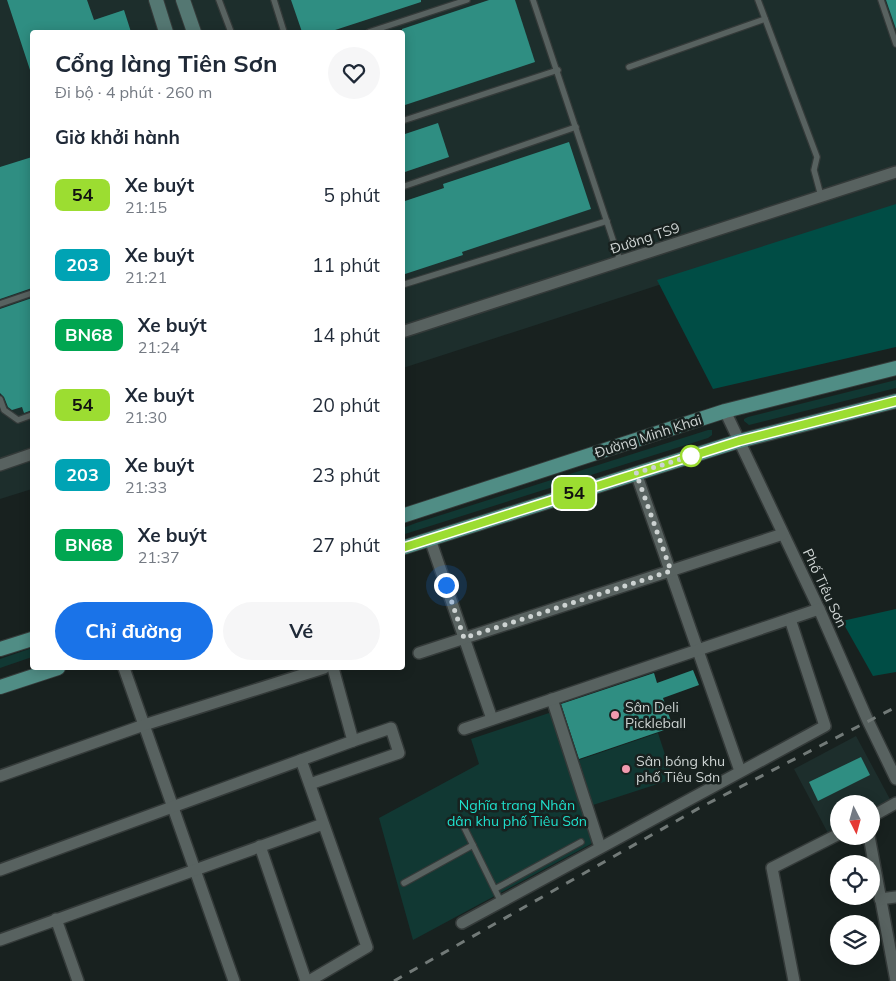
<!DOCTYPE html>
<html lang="vi">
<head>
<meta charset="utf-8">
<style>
	body { margin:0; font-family:Mulish,sans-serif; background:#f6f6f7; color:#1f2937; height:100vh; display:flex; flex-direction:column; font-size:19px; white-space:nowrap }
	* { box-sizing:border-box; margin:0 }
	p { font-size:16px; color:#747a83 }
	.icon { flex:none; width:28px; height:28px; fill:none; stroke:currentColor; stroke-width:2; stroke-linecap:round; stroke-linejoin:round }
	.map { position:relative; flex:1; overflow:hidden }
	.drawer { position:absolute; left:30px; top:30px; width:375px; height:640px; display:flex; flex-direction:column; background:#fff; border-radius:5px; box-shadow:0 2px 12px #0003 }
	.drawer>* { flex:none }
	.badge { padding:0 10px; border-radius:8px; font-size:18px; line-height:32px }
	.needle { width:32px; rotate:174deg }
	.controls { position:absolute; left:830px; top:795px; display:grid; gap:10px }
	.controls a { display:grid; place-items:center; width:50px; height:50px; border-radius:50%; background:#fff; box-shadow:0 2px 12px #0003; font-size:25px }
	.you { position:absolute; width:25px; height:25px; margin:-12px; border:4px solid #fff; border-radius:50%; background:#1a73e8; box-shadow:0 0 0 8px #1a73e833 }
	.map>.badge { position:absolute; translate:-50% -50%; box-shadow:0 0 0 2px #fff }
	h2 { padding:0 25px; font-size:19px; line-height:45px }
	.round { display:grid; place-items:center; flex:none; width:52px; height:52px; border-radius:26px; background:#f6f6f7 }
	.headline { display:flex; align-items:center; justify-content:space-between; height:85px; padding:0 25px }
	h1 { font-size:24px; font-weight:700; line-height:38px }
	.button { display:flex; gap:10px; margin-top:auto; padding:10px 25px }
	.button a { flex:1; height:58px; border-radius:30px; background:#1a73e8; color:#fff; font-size:20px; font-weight:700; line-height:58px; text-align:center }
	.button a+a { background:#f6f6f7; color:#1f2937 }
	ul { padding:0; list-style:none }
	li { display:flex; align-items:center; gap:15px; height:70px; padding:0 25px }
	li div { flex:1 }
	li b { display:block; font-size:19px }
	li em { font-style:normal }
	li .badge { min-width:55px; font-weight:700; text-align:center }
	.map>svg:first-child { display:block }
	.built { fill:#1d2e2c }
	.green { fill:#113833 }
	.water { fill:#004d45 }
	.building { fill:#2f8e82 }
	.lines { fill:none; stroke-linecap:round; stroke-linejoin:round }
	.service-casing { stroke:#343a39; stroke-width:8 }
	.minor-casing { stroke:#343a39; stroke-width:14 }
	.secondary-casing { stroke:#343a39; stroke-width:16 }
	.primary-casing { stroke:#343a39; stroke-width:16 }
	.service { stroke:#586260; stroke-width:5.5 }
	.minor { stroke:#586260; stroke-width:11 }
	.secondary { stroke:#547772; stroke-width:14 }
	.primary { stroke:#508d85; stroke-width:14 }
	.rail { stroke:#727a78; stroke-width:3; stroke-dasharray:9 9; stroke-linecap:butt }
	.line-casing { stroke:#fff; stroke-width:11 }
	.line { stroke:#9cdd31; stroke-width:8 }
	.walk { stroke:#cdd3d2; stroke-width:5; stroke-dasharray:0 9 }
	.stop-dot { fill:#fff; stroke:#9cdd31; stroke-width:2.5 }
	.poi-dot { fill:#f29aaf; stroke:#18211f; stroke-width:2 }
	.labels { text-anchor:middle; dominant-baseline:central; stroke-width:5; stroke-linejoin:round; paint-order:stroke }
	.street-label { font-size:14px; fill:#cdd3d2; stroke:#18211f }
	.poi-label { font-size:14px; fill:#cdd3d2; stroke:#18211f; text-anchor:start }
	.park-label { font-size:14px; fill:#1fe0cd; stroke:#18211f }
</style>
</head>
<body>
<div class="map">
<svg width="896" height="981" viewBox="0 0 896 981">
	<rect width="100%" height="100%" fill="#18211f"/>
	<g class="built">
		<path d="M 0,0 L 896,0 L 896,208 L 403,368 L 402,32 L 32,32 L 32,489 L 0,499 Z"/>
		<path d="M 856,736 L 892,803 L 871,813 L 871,804 L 839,804 L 839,830 L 829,835 L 794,769 Z"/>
	</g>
	<g class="green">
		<path d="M 896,380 L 896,388 L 749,425 L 744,421 L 744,419 L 748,417 Z"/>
		<path d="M 708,430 L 712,430 L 712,435 L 708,438 L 405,534 L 403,534 L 403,528 L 416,523 Z"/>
		<path d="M 32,648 L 32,657 L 0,668 L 0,659 Z"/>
		<path d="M 549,713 L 553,716 L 592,840 L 591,844 L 413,940 L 379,818 L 479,764 L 471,739 Z"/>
		<path d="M 658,733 L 673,779 L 593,805 L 579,760 Z"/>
	</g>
	<g class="water">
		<path d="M 896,204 L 896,347 L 713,389 L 657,280 Z"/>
		<path d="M 896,609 L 896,672 L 873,676 L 842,621 Z"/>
	</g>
	<g class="building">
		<path d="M 7,0 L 87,0 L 94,20 L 124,10 L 131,32 L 32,32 L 32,73 L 31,73 Z"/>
		<path d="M 291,0 L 421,0 L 421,2 L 329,32 L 302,32 Z"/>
		<path d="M 489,0 L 515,0 L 535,62 L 402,106 L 402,29 Z"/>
		<path d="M 886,0 L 896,0 L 896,29 Z"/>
		<path d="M 438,123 L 449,157 L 402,173 L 402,135 Z"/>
		<path d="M 569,142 L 591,209 L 462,252 L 463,255 L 402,275 L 402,202 L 444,188 L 443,184 Z"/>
		<path d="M 32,157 L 32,288 L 0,299 L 0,167 Z"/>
		<path d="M 32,298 L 32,410 L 24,413 L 22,407 L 12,410 L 8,407 L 4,397 L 0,393 L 0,309 Z"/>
		<path d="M 693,670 L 699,685 L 663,698 L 673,727 L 579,759 L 561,704 L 654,673 L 657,683 Z"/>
		<path d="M 861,757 L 870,775 L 818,801 L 809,782 Z"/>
	</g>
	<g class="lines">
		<g class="service-casing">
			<g id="service">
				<path d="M 219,0 L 231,32"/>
				<path d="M 274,0 L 284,32"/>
				<path d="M 533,0 L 620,261"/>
				<path d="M 758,0 L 817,157 L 814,170 L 821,196"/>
				<path d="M 881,0 L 896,44"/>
				<path d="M 369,32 L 467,0"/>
				<path d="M 629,67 L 765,19"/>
				<path d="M 402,121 L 558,70"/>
				<path d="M 402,187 L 576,127"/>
				<path d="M 402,285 L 607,221"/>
				<path d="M 0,304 L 32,293"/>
				<path d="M 0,399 L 4,410 L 18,420 L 32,415"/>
				<path d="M 464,827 L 501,902"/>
				<path d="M 404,883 L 473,845"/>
				<path d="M 495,889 L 581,842"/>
			</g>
		</g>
		<g class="minor-casing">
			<g id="minor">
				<path d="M 402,332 L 896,172"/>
				<path d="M 725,411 L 819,609 L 868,721 L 896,779"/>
				<path d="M 0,465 L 32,454"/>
				<path d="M 636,473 L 740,771"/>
				<path d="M 430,539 L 492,719"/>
				<path d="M 419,653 L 783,534"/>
				<path d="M 124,668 L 234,981"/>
				<path d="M 552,699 L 600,847"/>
				<path d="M 464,729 L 819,609"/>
				<path d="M 301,760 L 367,947 L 309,981"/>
				<path d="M 0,776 L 144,725 L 324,668"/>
				<path d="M 310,784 L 399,753 L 391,728 L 353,741"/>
				<path d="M 871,817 L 896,803"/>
				<path d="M 869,836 L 896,981"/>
				<path d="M 260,846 L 306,981"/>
				<path d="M 0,870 L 353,741 L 333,668"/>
				<path d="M 880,899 L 896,897"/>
				<path d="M 56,919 L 78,981"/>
				<path d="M 462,923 L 825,726 L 790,619"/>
				<path d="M 0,940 L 323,824"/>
				<path d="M 794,981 L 772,868 L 839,834"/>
			</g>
		</g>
		<g class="secondary-casing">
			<g id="secondary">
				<path d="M 156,0 L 166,32"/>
				<path d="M 183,0 L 194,32"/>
			</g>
		</g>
		<g class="primary-casing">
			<g id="primary">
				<path d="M 402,516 L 725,411 L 896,368"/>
				<path d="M 402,548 L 739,441 L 896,401"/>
				<path d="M 0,649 L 32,639"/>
				<path d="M 0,687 L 58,668"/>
			</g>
		</g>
		<use href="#service" class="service"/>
		<use href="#minor" class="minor"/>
		<use href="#secondary" class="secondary"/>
		<use href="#primary" class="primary"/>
		<path class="rail" d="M 394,981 L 701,807 L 896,707"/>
	</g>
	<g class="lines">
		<g class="line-casing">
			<path id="line" d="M 402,548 L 739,441 L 896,401"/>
		</g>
		<use href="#line" class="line"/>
		<path class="walk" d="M 446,585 L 464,638 L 671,571 L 636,473 L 691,456"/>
	</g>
	<circle class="stop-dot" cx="691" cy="456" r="10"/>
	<g class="poi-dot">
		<circle cx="615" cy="715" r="5"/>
		<circle cx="626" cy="769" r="5"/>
	</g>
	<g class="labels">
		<g class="street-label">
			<text transform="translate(645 238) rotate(-18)">Đường TS9</text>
			<text transform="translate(648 436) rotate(-18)">Đường Minh Khai</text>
			<text transform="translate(825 588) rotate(65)">Phố Tiêu Sơn</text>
		</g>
		<g class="poi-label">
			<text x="625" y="707">Sân Deli<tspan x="625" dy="16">Pickleball</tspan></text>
			<text x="636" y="761">Sân bóng khu<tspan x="636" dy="16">phố Tiêu Sơn</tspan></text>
		</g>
		<g class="park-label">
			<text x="517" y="805">Nghĩa trang Nhân<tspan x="517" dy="16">dân khu phố Tiêu Sơn</tspan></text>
		</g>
	</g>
</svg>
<div class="controls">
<a><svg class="needle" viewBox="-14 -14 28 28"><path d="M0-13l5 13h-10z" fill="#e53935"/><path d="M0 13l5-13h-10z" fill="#747a83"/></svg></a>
<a><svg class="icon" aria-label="locate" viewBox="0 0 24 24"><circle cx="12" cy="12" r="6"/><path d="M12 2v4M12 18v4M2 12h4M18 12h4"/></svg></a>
<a><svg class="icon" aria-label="layers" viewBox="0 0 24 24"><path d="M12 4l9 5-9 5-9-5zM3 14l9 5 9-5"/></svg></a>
</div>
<div class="you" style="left:446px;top:585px"></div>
<b class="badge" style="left:574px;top:493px;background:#9cdd31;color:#111">54</b>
<section class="drawer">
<div class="headline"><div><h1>Cổng làng Tiên Sơn</h1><p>Đi bộ · 4 phút · 260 m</p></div><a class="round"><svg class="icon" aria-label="heart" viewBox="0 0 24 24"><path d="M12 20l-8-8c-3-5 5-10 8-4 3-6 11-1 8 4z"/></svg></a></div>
<h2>Giờ khởi hành</h2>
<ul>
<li><span class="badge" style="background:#9cdd31;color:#111">54</span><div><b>Xe buýt</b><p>21:15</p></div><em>5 phút</em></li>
<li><span class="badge" style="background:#00a3b4;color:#fff">203</span><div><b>Xe buýt</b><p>21:21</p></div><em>11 phút</em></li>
<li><span class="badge" style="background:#00a651;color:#fff">BN68</span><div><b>Xe buýt</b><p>21:24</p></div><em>14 phút</em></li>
<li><span class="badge" style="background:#9cdd31;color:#111">54</span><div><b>Xe buýt</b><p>21:30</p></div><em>20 phút</em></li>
<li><span class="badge" style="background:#00a3b4;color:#fff">203</span><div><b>Xe buýt</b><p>21:33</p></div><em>23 phút</em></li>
<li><span class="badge" style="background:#00a651;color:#fff">BN68</span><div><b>Xe buýt</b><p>21:37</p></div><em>27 phút</em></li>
</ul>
<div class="button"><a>Chỉ đường</a><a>Vé</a></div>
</section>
</div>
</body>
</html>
